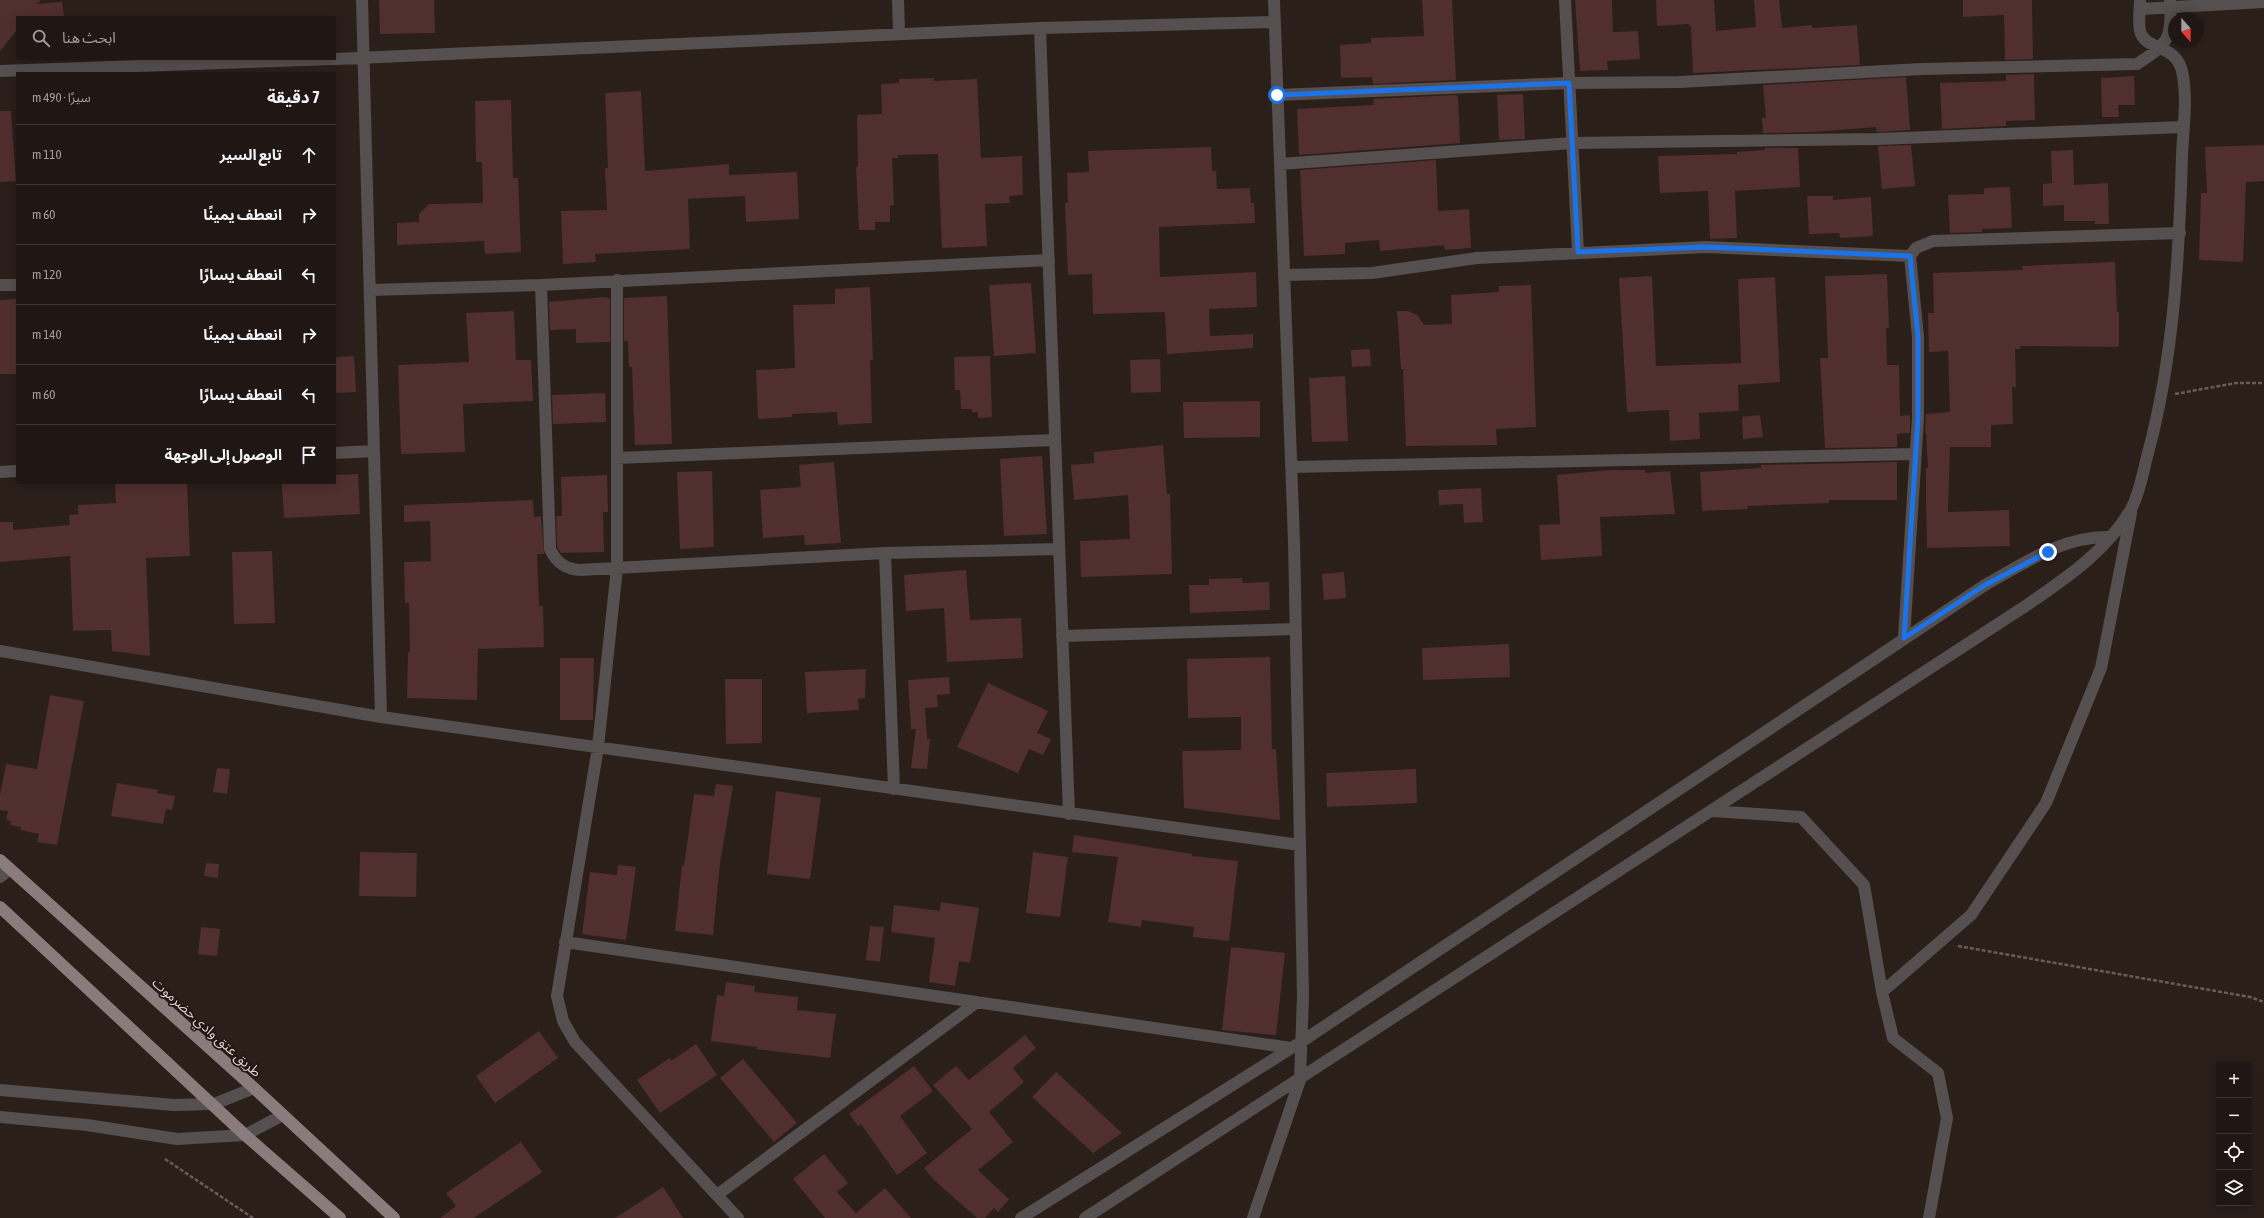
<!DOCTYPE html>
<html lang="ar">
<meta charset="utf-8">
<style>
:root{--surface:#201714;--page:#28201d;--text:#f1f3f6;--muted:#a29fa0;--line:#3d3634}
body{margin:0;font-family:"Asap Condensed","Noto Sans Arabic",sans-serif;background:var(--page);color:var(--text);direction:rtl}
.controls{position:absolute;right:12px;bottom:12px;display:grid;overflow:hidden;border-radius:0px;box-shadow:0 2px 10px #0003}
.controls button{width:36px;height:36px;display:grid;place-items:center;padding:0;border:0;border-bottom:1px solid var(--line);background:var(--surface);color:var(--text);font:20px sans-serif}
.compass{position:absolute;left:2168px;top:12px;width:36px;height:36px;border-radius:50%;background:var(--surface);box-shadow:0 2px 10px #0003;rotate:159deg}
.stop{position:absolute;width:12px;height:12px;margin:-9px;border:3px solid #1a73e8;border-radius:50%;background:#fff}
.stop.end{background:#1a73e8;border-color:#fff;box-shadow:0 1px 4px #0008}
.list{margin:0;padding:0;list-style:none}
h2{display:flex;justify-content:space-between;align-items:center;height:52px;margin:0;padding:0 16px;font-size:17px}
h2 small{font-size:13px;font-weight:400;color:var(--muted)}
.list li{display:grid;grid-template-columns:26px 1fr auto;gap:12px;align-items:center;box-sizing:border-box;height:60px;padding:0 16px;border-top:1px solid var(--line)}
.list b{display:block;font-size:15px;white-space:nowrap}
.list em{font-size:13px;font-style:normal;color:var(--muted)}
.icon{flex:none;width:22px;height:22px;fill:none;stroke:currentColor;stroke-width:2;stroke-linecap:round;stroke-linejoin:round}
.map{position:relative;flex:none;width:2264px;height:1218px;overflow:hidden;direction:ltr}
.search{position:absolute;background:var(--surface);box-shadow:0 2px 10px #0003;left:16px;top:16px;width:320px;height:44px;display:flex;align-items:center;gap:10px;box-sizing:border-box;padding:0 14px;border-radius:0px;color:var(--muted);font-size:15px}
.panel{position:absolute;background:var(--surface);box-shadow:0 2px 10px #0003;left:16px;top:72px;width:320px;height:412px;border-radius:0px;direction:rtl}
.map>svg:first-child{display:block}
.building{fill:#502f2e}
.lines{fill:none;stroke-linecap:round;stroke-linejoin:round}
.path{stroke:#675c58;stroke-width:2.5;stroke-dasharray:4 2;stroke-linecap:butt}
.minor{stroke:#564f50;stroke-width:12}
.major{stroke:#8a7b7d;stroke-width:12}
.route{stroke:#1a73e8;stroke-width:5}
.labels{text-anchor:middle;stroke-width:3.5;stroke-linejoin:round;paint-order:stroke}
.street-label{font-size:14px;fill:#d9d1cd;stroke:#221611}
</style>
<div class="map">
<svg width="2264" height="1218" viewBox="0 0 2264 1218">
<rect width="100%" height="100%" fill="#2b1f1a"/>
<!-- building -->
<path class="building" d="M0 0H41L37 4 62 2 64 17H17V30L0 51Z
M379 0H434L435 33 380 34Z
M1422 0H1452L1456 80 1373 84 1372 77 1341 78 1340 45 1371 43V38L1424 36Z
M1575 0H1612L1613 32 1638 31 1640 59 1607 61 1608 70 1580 71Z
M1656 0H1714L1716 31 1756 27 1754 0H1779L1782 28 1812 25V28L1857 25 1860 65 1693 73 1691 26 1688 24 1657 26Z
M1963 0H2032L2033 59 2005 60 2004 15 1963 17Z
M2034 74 2035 120 2006 121V126L1942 129 1940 83 2006 81V75Z
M2134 76 2135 105H2118L2119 117H2102L2101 78Z
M1906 77 1910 130 1877 132 1876 127 1814 132 1763 133 1762 118H1766L1763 85Z
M934 78V81L977 79 981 158 1022 156 1023 195 1009 196 1010 203 985 204 987 246 942 248 938 154 898 155V158H892L894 205 890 206V222H875V230H859L856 167H858L857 115 882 114 881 84 899 83V79Z
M641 91 645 171 729 164V175L797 172 799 219 746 222 745 196 688 199 690 249 595 254 596 262 563 264 561 211 607 210 605 168H608L605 93Z
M1523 94 1525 139 1499 140 1497 95Z
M1456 95 1458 97 1460 143 1299 155 1297 109 1374 105 1373 99Z
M511 100 513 178H518L521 252 485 254 484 241 397 245V223L419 222V214L429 204 483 203 482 162H476L475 101Z
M0 111H11L16 181 0 182Z
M1911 145 1915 186 1882 189 1878 146Z
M2264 145V181L2246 182 2243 262 2199 260 2201 193H2207L2205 147Z
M1211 147 1212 171H1216L1217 189 1250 188 1251 203H1254L1255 223 1159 227 1160 277 1256 272 1257 307 1209 309 1210 336 1253 334V348L1167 354 1165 312 1093 314 1092 274 1068 275 1065 203H1068L1067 173 1089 172 1088 151Z
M1765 148H1798L1800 187 1735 191 1737 238 1710 239 1708 191 1660 193 1658 156 1737 154V152L1765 150Z
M2073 150 2074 185 2108 183 2109 224H2095V221H2064V205L2043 206V184L2052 183 2051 151Z
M1436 160 1438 211 1469 209 1471 248 1445 250 1444 245 1380 251 1379 240 1345 243V254L1304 256 1300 170Z
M2010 187 2012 228 1982 229V232L1950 233 1948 195 1984 194V188Z
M1807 196H1833V200L1871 197 1873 236 1840 238 1839 233 1809 234Z
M2115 262 2117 312H2119V347L2020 346V349H2015L2016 387H2012L2013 424 1991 425V447H1950L1948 512 2009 510 2010 546 1927 548 1926 503V468H1928L1926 433H1925L1926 414 1950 412 1948 351 1929 352 1928 313H1934L1933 273 2023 270 2022 266Z
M1887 274 1889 328H1886L1887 365H1899L1900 416 1910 415V433L1897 434V447L1825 448 1820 358H1828L1825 276Z
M1652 276 1656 366 1741 363 1738 279 1775 277 1780 382 1738 385 1739 411 1699 413 1700 439 1670 441 1669 410 1627 412 1619 278Z
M1031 283 1036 353 994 356 989 285Z
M1531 285 1536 427 1496 429 1497 445 1406 446 1403 369H1401L1397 311H1408L1417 315 1424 325 1452 324 1451 295 1499 292V286Z
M870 287 873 360H870L872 423 838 425 837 412 792 414V417L758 419 756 370 795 368 793 305 835 304V289Z
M667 296 672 444 635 445 632 367H629L628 341H624V298Z
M605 297 610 299V342L576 343V329L550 330 549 302Z
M17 299V374H0V300Z
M514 311 516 360H531L533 401 463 404 465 452 401 454 398 365 469 362 466 313Z
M1370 349 1371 366 1352 367 1351 350Z
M354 356 356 392 335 393V357Z
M990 356 992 417 978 418V412H972V409H961L960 390H955L954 357Z
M1160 359 1161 392 1131 393 1130 360Z
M1345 376 1348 441 1312 442 1309 378Z
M605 393 606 422 553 424 552 395Z
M1260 401V437L1184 438 1183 402Z
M1760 415 1763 437 1743 439 1742 417Z
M1163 445 1167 494H1170L1172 574 1081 577 1080 541 1130 539 1128 495 1074 500 1071 465 1094 463V452Z
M1042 456 1047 534 1004 536 1000 459Z
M834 462 841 543 805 545 804 535 763 538 760 490 801 487 799 465Z
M1897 462V500H1829V503L1747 506 1748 509 1702 511 1700 472 1761 468V465Z
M1611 470H1645V473L1670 471 1675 514 1600 517 1602 556 1541 560 1539 525 1560 524 1557 475Z
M712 471 714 547 680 549 677 472Z
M358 474 360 514 284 518 282 483H335V475Z
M607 475 608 512H603L604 552 561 553 557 547 556 516H562L561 477Z
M115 483H187L190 556 146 558 150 656 112 651 111 630 73 631 70 556 0 562V522H13V530L70 525 69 515 78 514V505L116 503Z
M1481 488 1483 522 1464 523 1463 504 1439 505 1438 490Z
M533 500 534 517 541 516 544 554H537L539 606H543L544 647 478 649 477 700 407 698 408 652H410L409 603H405L404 562 431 561 430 521 404 522V505Z
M272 551 275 623 234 624 232 552Z
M966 570 970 620 1021 618 1023 658 947 662 944 608 906 611 904 575Z
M1344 572 1346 598 1324 600 1322 574Z
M1242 578 1243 583 1269 582 1270 610 1190 613 1189 585H1209V579Z
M1509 644 1510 677 1423 680 1422 648Z
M1270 657 1272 749H1276L1280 820 1184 808 1182 751 1241 750V717L1188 718 1187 659Z
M560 658H594L593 720H560Z
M866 669 865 698 858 699 859 710 807 713 805 672Z
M949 677 950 694 937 695 938 707 925 708 927 739H930L927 769 911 768 916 729H911L908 680Z
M725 679H762V743L726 744Z
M988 683 1048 711 1037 733 1051 739 1043 755 1029 749 1018 773 957 747Z
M50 695 84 701 57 845 37 842 39 834 20 830 21 827 10 825 11 821 6 820 8 811 0 810V795L6 764 37 769Z
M217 768 230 769 227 794 213 792Z
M1416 769 1417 803 1327 807 1326 773Z
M117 783 158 790 157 793 175 796 172 810 166 809 163 824 111 816Z
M716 784 733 786 720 863 713 935 675 931 682 865 684 866 694 794 714 796Z
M776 791 821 798 810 879 767 874Z
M1074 835 1192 854V856L1238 861 1229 941 1193 937 1194 927 1142 920 1141 927 1108 922 1118 857 1072 852Z
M360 852 417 853 416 897 359 896Z
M1033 852 1068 857 1060 917 1026 913Z
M206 863 219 864 218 878 204 876Z
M618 865 636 867 626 940 582 934 590 872 617 875Z
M941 902 979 908 970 963 959 961 955 986 929 982 935 938 891 932 894 905 940 911Z
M870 926 884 927 880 962 866 960Z
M201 927 220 929 217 956 198 954Z
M1231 947 1285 953 1276 1035 1222 1030Z
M726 982 755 986 754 992 798 997 797 1010 836 1014 830 1058 756 1049 757 1047 711 1041 717 995 724 996Z
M539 1031 558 1058 495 1103 476 1076Z
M1025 1035 1036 1048 1013 1068 1024 1082 989 1112 1013 1142 978 1170 1009 1199 998 1212 994 1208 985 1218H977L935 1181 924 1168 972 1129 933 1085 956 1066 969 1080Z
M696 1044 717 1075 660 1113 637 1080 670 1058 671 1061Z
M743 1059 797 1123 774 1142 720 1078Z
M914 1066 933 1091 900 1116 927 1153 897 1175 861 1124 858 1126 849 1114Z
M1056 1072 1122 1133 1093 1153 1032 1097Z
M521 1142 542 1172 474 1218H440L456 1206 446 1193Z
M824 1154 848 1183 837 1192 856 1213 885 1188 911 1218H825L793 1179Z
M663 1187 683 1218H615Z"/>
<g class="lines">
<!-- path -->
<path class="path" d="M2175 394 2236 383H2264
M1958 946 2250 997 2264 1002
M165 1159 253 1218"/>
<!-- minor -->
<path class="minor" d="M362 0 381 717
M898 0 899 34
M1565 0 1578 252
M2140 9 2264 2
M1040 28 1069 814
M335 59 1040 28 1275 22
M0 71 333 59
M1277 95 1569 83 1679 82 1922 69 2137 64C2168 44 2173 38 2170 0
M1280 164 1572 143 1878 139 2183 127
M1284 275 1372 273 1477 258 1706 247 1910 256
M617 280V568L598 747 557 996 563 1021 575 1042 738 1218
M0 285H17
M541 285 550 549C556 562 565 569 580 570L885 553 1059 549
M370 290 541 285 1049 260
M335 453 374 451
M617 458 1055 440
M1291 467 1916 454
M0 472 17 471
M885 553 894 789
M1062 636 1296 629
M1904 638 1918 418V337L1910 256 1916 248 1933 241 2180 233
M0 651 381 717 1300 845
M1712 811 1801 817 1864 885 1882 992 1893 1038 1938 1073 1947 1118 1929 1218
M0 877 10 869
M565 942 1291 1048
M1882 992 1971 915 2046 803 2101 668 2131 513
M0 1090 174 1105 214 1104 254 1088
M0 1117 87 1125 177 1139 245 1135 281 1116
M717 1195 977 1002
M1021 1218 1301 1042 1985 585C2024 563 2065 535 2111 537
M1085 1218 2027 605C2066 578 2107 551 2131 509 2140 493 2143 471 2148 453 2174 357 2179 255 2182 156 2183 128 2188 99 2182 71 2175 43 2145 51 2140 31 2138 21 2140 10 2140 0
M1253 1218 1300 1080 1303 996 1294 541 1274 0"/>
<!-- major -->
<path class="major" d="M0 860 254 1088 394 1218
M0 907 245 1135 340 1218"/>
</g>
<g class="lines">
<!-- route -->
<path class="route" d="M1277 95 1569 83 1578 252 1706 247 1910 256 1918 337V418L1904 638 1985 585 2048 552"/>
</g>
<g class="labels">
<!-- street labels -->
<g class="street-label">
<text transform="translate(207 1027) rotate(42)" y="5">طريق عتق وادي حضرموت</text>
</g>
</g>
</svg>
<div class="controls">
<button>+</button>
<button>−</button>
<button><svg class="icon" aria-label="locate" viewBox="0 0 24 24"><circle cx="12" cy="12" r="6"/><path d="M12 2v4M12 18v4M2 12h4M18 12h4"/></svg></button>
<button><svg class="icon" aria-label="layers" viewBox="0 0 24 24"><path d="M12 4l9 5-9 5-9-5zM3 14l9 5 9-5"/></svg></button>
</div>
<svg class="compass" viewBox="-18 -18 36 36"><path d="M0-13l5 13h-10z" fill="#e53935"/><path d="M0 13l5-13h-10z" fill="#a29fa0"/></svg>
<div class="stop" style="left:1277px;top:95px"></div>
<div class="stop end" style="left:2048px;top:552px"></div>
<div class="search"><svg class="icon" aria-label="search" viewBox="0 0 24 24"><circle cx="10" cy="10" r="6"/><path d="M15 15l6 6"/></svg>ابحث هنا</div>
<section class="panel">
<h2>7 دقيقة<small>سيرًا · 490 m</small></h2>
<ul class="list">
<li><svg class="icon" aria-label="ahead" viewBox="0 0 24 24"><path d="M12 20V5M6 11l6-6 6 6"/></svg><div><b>تابع السير</b></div><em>110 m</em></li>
<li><svg class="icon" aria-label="right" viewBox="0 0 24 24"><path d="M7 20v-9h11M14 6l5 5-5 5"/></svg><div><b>انعطف يمينًا</b></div><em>60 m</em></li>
<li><svg class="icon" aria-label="left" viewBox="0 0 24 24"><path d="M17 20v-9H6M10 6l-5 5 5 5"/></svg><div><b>انعطف يسارًا</b></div><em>120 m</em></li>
<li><svg class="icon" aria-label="right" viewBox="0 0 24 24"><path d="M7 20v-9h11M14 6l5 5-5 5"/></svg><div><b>انعطف يمينًا</b></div><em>140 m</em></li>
<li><svg class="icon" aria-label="left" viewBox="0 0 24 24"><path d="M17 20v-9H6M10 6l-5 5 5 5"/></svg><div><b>انعطف يسارًا</b></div><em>60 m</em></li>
<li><svg class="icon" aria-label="arrive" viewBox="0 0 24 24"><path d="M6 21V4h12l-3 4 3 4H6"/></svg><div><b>الوصول إلى الوجهة</b></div></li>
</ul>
</section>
</div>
